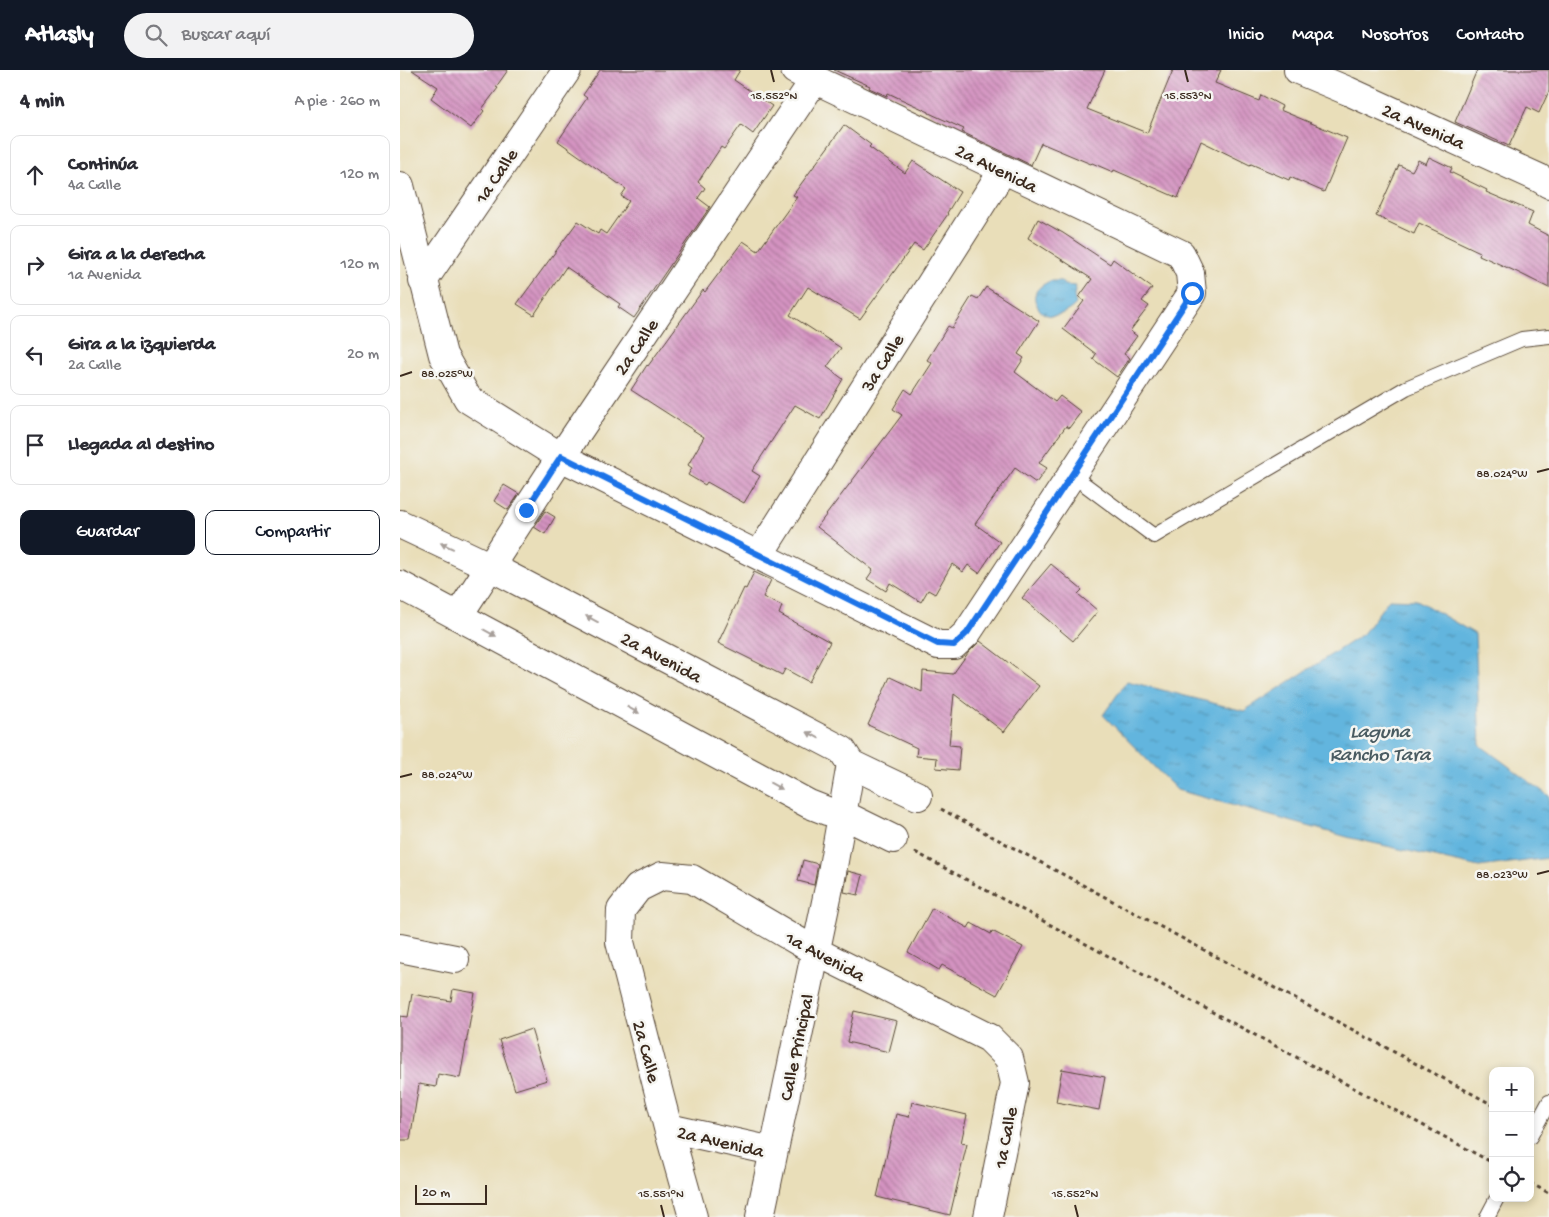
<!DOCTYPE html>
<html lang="es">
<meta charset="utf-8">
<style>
:root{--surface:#fff;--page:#f2f2f3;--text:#2b2b33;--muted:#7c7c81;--line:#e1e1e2;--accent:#111827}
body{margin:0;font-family:"Gochi Hand",sans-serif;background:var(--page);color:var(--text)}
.controls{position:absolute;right:15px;bottom:15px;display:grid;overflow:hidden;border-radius:10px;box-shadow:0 2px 8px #0003}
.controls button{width:45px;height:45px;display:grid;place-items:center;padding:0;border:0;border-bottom:1px solid var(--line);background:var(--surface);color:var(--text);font:25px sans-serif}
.scale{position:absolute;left:15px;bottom:12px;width:72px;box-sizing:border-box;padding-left:5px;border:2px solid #3b2a1e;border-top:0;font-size:14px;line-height:18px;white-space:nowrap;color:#3b2a1e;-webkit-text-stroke:4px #f6f6f2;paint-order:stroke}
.stop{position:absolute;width:15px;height:15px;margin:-11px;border:4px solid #1a73e8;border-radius:50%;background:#fff}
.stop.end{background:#1a73e8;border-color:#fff;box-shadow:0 1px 5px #0008}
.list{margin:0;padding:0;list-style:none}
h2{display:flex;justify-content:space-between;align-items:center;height:65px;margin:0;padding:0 20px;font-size:21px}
h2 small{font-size:16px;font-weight:400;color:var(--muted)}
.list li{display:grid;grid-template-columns:32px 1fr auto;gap:15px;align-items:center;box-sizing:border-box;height:80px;margin:0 10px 10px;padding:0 10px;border:1px solid var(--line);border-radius:10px}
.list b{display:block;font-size:19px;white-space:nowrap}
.list p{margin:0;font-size:16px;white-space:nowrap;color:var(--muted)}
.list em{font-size:16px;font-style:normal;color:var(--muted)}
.actions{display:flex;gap:10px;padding:15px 20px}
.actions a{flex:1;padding:11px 0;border:1px solid var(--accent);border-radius:10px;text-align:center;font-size:18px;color:var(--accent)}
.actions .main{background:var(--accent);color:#fff}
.icon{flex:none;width:28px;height:28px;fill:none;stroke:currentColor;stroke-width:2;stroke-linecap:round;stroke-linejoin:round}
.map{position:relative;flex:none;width:1149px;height:1147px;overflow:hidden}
header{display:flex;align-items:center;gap:30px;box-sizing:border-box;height:70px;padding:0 25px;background:var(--accent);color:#fff}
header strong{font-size:24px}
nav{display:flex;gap:28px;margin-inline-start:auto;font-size:18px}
.search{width:350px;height:45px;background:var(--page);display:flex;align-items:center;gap:12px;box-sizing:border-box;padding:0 18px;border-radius:28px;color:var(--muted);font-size:19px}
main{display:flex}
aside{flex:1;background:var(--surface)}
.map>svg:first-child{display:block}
.water{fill:url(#water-ripples);stroke:#4e707e}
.building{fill:url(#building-back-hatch)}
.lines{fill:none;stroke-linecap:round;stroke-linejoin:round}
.lane-casing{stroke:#554535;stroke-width:16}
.street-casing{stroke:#554535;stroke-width:30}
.path{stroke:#554535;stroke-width:3;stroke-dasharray:4 4;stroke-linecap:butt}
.lane{stroke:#fff;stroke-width:14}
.street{stroke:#fff;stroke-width:28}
.oneway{fill:#a79f9a}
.route{stroke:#1a73e8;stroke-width:6}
.ticks{fill:none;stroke:#3b2a1e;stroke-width:2}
.labels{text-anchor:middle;stroke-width:5;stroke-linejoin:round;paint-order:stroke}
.street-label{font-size:19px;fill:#3b2a1e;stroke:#f6f6f2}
.water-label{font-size:20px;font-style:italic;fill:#495b61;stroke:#f6f6f2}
.ticks-label{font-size:12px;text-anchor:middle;fill:#3b2a1e;stroke:#f6f6f2;stroke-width:5;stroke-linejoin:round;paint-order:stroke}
</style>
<header>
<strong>Atlasly</strong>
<div class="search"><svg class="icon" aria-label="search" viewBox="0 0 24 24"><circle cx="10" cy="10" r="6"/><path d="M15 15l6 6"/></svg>Buscar aquí</div>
<nav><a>Inicio</a><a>Mapa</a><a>Nosotros</a><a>Contacto</a></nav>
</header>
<main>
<aside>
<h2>4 min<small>A pie · 260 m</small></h2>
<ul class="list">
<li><svg class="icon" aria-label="ahead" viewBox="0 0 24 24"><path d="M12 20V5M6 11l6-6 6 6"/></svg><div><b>Continúa</b><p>4a Calle</p></div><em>120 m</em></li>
<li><svg class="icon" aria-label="right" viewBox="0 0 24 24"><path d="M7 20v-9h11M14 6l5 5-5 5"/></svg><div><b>Gira a la derecha</b><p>1a Avenida</p></div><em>120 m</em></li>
<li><svg class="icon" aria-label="left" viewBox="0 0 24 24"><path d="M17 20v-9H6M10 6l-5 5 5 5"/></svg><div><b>Gira a la izquierda</b><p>2a Calle</p></div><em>20 m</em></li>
<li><svg class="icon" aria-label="arrive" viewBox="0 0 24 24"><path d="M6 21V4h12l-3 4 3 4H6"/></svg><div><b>Llegada al destino</b></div></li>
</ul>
<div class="actions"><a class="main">Guardar</a><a>Compartir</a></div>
</aside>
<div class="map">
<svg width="1149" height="1147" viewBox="0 0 1149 1147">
<defs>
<pattern id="water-ripples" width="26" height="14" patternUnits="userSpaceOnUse" patternTransform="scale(1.25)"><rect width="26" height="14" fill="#62b5de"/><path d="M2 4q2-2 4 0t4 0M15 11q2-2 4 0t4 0" fill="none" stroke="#5293b3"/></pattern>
<pattern id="building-back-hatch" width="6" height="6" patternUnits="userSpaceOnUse" patternTransform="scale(1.25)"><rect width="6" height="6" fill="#d493c1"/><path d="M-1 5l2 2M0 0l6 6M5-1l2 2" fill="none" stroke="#ad789c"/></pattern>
</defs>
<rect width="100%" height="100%" fill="#f6f6f2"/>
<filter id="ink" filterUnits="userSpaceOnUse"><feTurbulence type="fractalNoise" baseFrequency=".02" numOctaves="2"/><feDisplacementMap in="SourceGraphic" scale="10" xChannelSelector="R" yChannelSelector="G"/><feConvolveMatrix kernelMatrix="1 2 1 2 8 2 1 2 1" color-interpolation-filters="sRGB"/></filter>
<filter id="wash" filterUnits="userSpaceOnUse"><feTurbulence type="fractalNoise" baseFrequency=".0096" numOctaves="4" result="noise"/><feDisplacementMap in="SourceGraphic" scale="20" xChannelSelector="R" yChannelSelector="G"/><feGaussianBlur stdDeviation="1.12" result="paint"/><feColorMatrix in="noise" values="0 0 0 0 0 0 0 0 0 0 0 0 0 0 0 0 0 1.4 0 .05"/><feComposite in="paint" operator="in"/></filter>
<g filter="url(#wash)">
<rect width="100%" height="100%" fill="#e9deb9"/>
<!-- water -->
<path class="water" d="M650 211H661L664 215 676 216 674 226 676 234C666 245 644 253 637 235 634 230 634 225 637 220 640 216 646 213 650 211Z
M989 529 1017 530 1075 564 1080 675 1149 726V788L1079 797 951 768 777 720 703 645 727 611 844 641 963 564Z"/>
<g id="blocks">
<!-- building -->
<path class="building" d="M12 0H108L96 17 98 18 82 39 84 41 71 58 31 28 38 17Z
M200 0H340L334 10 372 36 353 64 341 55 324 79 321 77 298 112 305 118 298 128 310 137 234 248 218 237 220 234 166 197 134 245 117 234 178 151 198 164 200 160 206 164 229 131 221 126 226 119 158 71 187 28 183 25Z
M434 0H705L687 39 747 63 773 0H821L815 13 859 31 861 25 882 36 880 40 947 68 924 122 890 107 889 110 851 94 850 95 801 71 778 128 714 100 713 102 692 93 691 94 641 73 631 95 562 62 564 59 529 43V42L488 23 487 26 469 18 470 16Z
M1077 0H1149V21L1139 43 1127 37 1109 76 1055 52Z
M444 55 471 75 469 77 505 103 513 91 560 122 547 143 548 144 523 180 514 174 460 249 408 217 390 245 441 278 427 297 443 309 420 349 395 335 352 401 360 406 344 433 307 412 305 415 288 405 292 398 288 395 304 367 231 320 247 295 248 296 303 220 305 222 343 171 358 181 397 127 393 125Z
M1029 87 1052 98 1050 102 1087 120 1086 122 1133 142 1128 155 1149 166V218L1117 202 1079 185 1080 182 1019 153 1014 164 976 146 999 95 1012 101 1018 90 1026 94Z
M638 149 663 163 710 194 713 189 752 218 742 231 749 236 730 261 737 266 724 284 730 288 717 307 693 289 696 284 663 259 684 231 679 227 692 209 628 168Z
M586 217 639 251 618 284 624 288 615 302 655 332 660 326 681 342 669 358 666 356 639 393 647 398 636 413 615 398 575 454 600 472 579 503 568 495 563 502 552 494 535 524 528 520 521 532 490 513 486 521 467 509 473 500 417 457 502 345 493 339 505 319 512 324 532 293 527 290 548 256 552 258 572 226 578 229Z
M104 415 119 424 108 440 94 431Z
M145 441 155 447 145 464 134 457Z
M651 494 682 520 678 524 698 541 673 571 622 528Z
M354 502 371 510 363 527 382 536 379 544 430 572 409 612 385 599 382 605 318 573 344 518 346 519Z
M580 571 639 616 604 662 554 624 549 675 560 676 558 700 536 698 537 688 516 686 517 678 468 655 490 607 522 622 523 601 553 604 568 583Z
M403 790 418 794 414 815 398 811Z
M448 801 463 805 458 825 444 822Z
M532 838 568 858 571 853 591 864 592 861 623 877 597 925 542 895 539 900 508 882Z
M53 919 75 923 60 1008 38 1004 36 1017 19 1014 10 1070H0V946L8 947 12 924 51 931Z
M454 941 497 951 489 982 447 972Z
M131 959 147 1010 115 1020 99 970Z
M662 999 705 1007 699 1040 656 1032Z
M512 1032 567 1045 561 1073 567 1074 550 1145 477 1127 496 1044 509 1047Z"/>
</g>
</g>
<g filter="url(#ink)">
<use href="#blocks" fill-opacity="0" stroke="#554535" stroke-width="1"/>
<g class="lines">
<!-- lane casing -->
<g class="lane-casing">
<path id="lane" d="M672 405 754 466 1006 318 1122 269 1149 266
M1130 1067 1149 1032
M1087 1147 1097 1128"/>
</g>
<!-- street casing -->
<g class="street-casing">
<path id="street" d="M898 0 948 21 1139 108 1149 114
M0 116 43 285 68 329 161 387 538 575H554L567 563 792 223 790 203 781 184 395 0
M23 211 167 0
M0 454 89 496 442 680 451 694 518 726
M359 485 603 100
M0 515 409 734 427 741 442 744 493 769
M58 546 161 387 415 9
M0 878 55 889
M268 1058 373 1081
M293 1147 268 1058 220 872 221 840 238 818 262 806 292 809 415 881 589 968 609 988 615 1013 588 1147
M360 1147 431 808 451 694"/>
</g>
<!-- path -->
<path class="path" d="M541 739 1093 1035
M515 782 1093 1093
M1130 1113 1149 1123"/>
<!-- lane -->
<use href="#lane" class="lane"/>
<!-- street -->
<use href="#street" class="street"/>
</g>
<!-- one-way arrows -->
<defs><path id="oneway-solid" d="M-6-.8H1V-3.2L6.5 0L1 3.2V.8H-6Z" transform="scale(1.25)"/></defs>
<g class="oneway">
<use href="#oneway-solid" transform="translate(47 476) rotate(-155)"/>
<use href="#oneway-solid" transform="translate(192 549) rotate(-152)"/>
<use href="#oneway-solid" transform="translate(90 563) rotate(28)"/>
<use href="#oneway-solid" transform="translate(233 640) rotate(28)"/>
<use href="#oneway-solid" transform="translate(413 665) rotate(-152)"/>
<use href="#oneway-solid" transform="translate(376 716) rotate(28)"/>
</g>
</g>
<g class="lines" filter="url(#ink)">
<!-- route -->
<path class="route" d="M126 440 161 386 538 574 554 575 567 563 792 223"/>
</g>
<!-- ticks -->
<path class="ticks" d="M371 0 374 12M785 0 788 12M0 306 12 302M1137 402 1149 399M0 707 12 704M1137 804 1149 801M261 1135 264 1147M675 1135 678 1147"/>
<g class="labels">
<!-- street labels -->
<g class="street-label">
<text transform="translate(1024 55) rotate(24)" y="7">2a Avenida</text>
<text transform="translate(597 97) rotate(26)" y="7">2a Avenida</text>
<text transform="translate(95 105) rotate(-56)" y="7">1a Calle</text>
<text transform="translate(235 276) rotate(-56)" y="7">2a Calle</text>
<text transform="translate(481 292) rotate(-58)" y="7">3a Calle</text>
<text transform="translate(262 586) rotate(28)" y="7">2a Avenida</text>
<text transform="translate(426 885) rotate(28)" y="7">1a Avenida</text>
<text transform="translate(395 977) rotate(-78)" y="7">Calle Principal</text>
<text transform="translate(248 981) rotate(75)" y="7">2a Calle</text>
<text transform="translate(604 1067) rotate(-79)" y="7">1a Calle</text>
<text transform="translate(321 1070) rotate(13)" y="7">2a Avenida</text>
</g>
<!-- water labels -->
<g class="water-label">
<text x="980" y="667">Laguna<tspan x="980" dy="23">Rancho Tara</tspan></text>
</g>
</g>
<g class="ticks-label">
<text x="374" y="29">15.552°N</text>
<text x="788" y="29">15.553°N</text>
<text x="47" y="307">88.025°W</text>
<text x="1102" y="407">88.024°W</text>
<text x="47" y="708">88.024°W</text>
<text x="1102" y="808">88.023°W</text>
<text x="261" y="1127">15.551°N</text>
<text x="675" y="1127">15.552°N</text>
</g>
</svg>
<div class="controls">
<button>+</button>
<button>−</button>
<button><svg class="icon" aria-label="locate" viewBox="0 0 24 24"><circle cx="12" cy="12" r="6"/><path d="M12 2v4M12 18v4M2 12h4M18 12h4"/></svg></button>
</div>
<div class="scale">20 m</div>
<div class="stop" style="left:792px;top:223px"></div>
<div class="stop end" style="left:126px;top:440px"></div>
</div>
</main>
